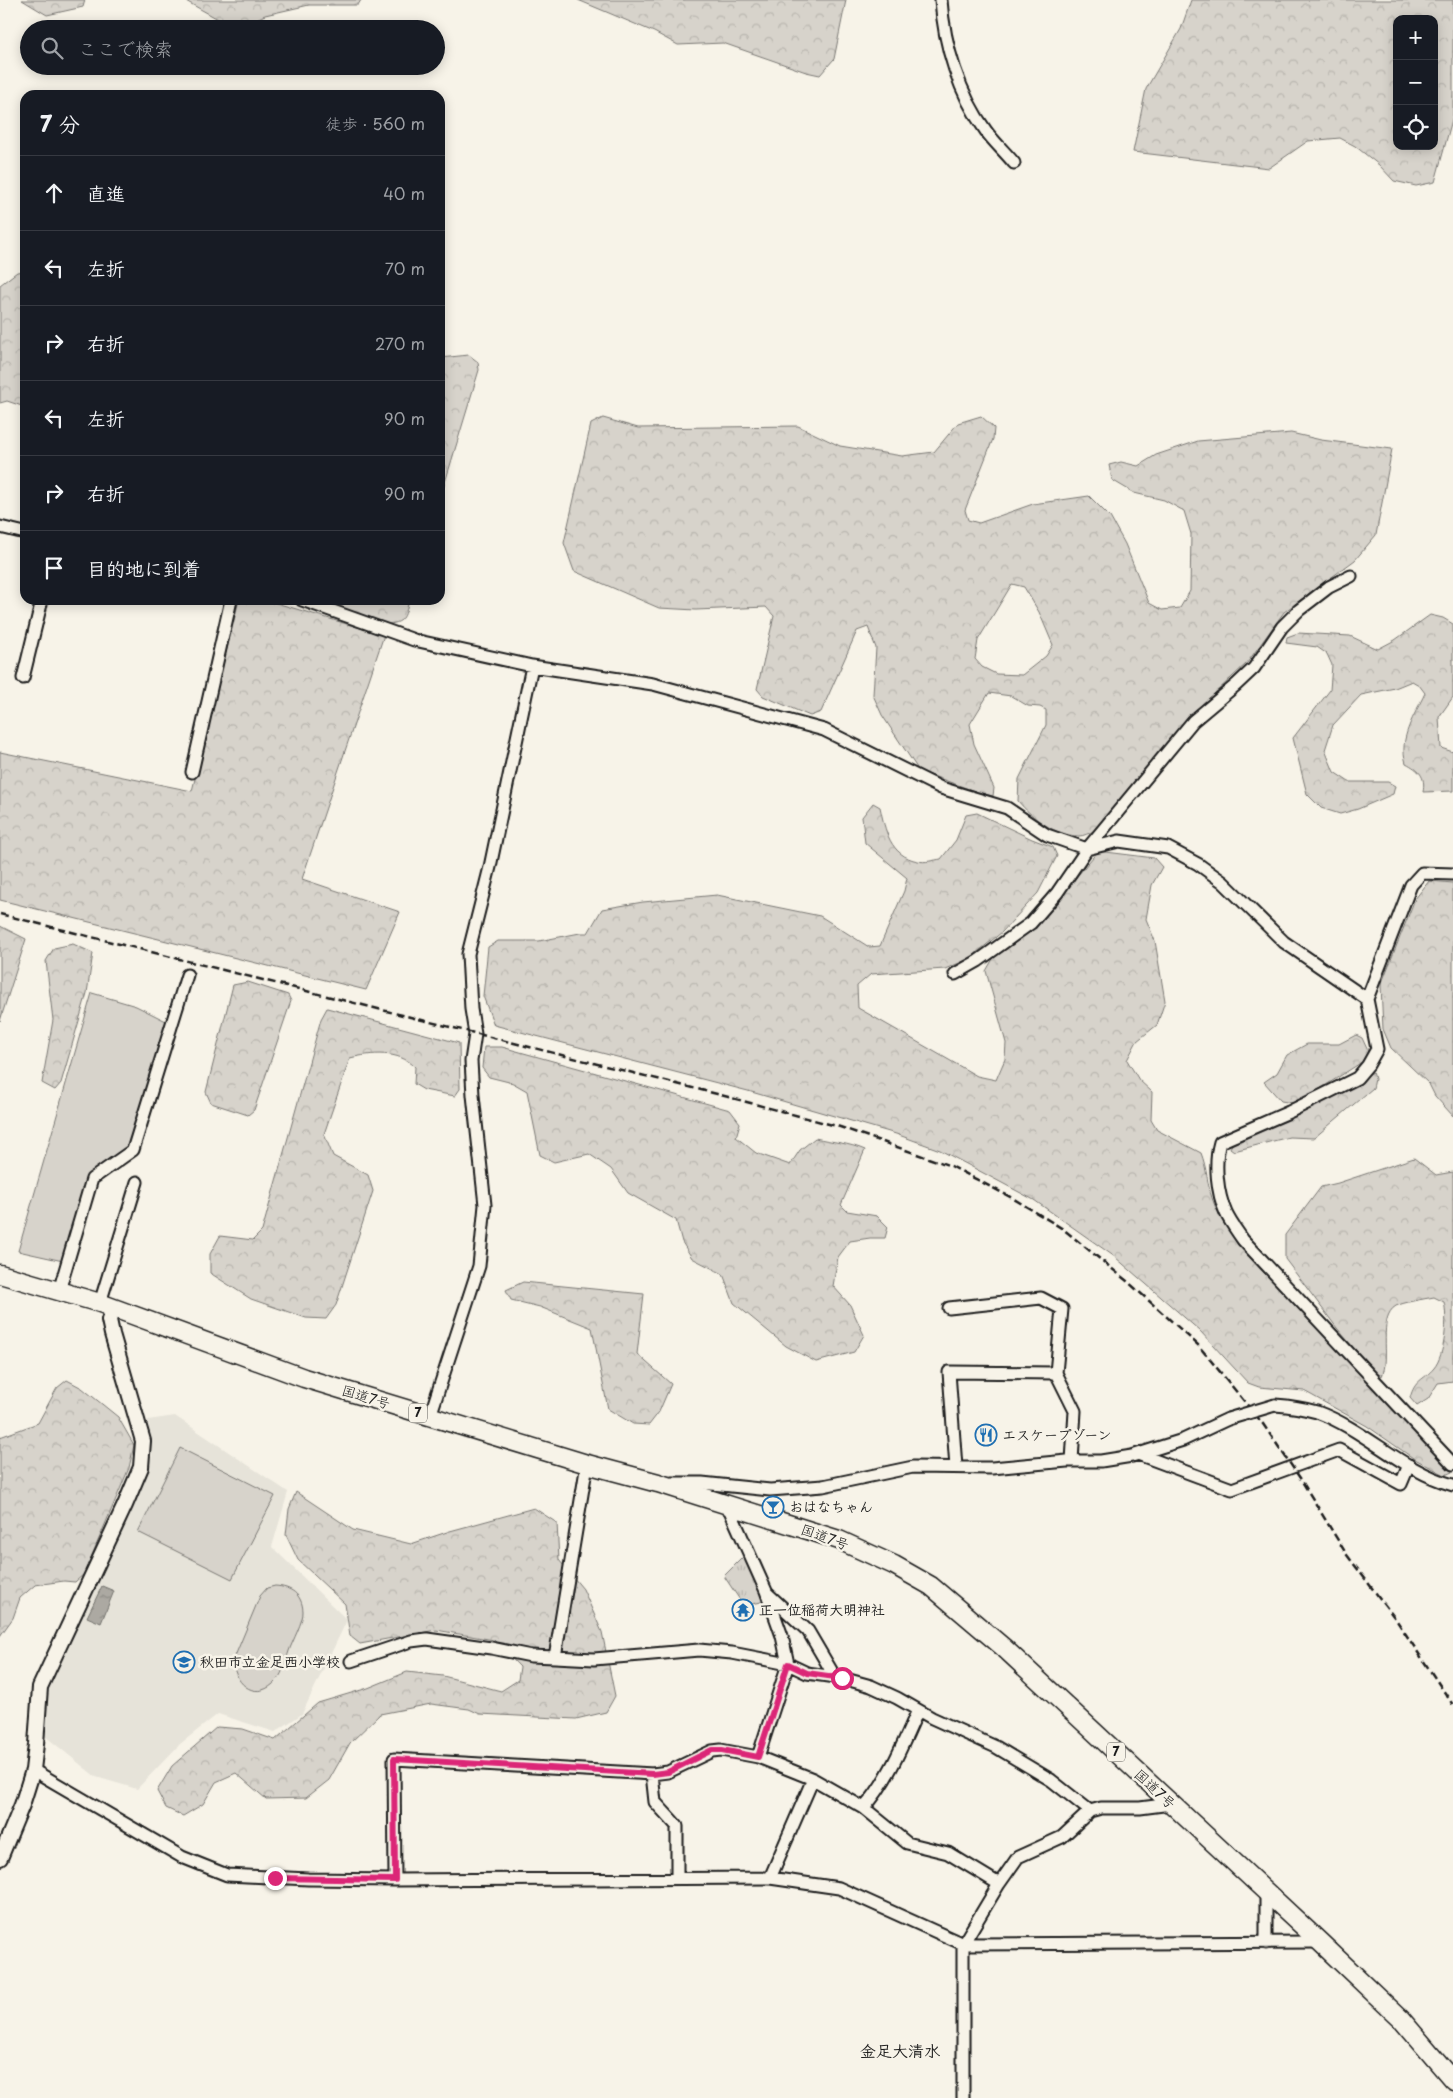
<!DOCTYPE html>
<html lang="ja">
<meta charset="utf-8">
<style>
:root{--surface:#171b24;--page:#20242c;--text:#f1f3f6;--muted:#9ea1a6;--line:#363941}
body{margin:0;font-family:"Playpen Sans","Klee One",sans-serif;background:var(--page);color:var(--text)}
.controls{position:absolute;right:15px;top:15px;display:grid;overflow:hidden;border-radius:10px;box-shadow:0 2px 12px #0003}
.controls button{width:45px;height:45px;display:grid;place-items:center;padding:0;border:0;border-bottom:1px solid var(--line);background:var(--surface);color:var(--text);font:25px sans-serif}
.stop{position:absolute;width:15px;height:15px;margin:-11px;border:4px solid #db2777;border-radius:50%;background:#fff}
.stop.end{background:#db2777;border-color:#fff;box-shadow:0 1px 5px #0008}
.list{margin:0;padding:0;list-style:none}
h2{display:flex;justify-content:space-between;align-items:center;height:65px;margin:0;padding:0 20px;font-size:21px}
h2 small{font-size:16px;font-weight:400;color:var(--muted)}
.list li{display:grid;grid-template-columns:32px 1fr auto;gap:15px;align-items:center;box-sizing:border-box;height:75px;padding:0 20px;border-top:1px solid var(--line)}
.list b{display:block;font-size:19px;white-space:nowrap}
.list em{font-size:16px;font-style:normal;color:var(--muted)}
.icon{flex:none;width:28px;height:28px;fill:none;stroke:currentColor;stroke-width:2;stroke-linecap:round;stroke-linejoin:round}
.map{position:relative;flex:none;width:1453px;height:2098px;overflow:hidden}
.search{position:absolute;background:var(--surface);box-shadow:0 2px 12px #0003;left:20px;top:20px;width:425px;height:55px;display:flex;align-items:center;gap:12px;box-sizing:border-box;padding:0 18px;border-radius:28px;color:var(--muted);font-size:19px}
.panel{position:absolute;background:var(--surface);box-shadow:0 2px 12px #0003;left:20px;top:90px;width:425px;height:515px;border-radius:15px}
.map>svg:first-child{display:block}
.built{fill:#e6e3d9}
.grass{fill:#d7d3cb;stroke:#7a7874}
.forest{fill:url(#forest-crowns);stroke:#7a7874;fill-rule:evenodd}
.park{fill:url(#park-tufts);stroke:#7a7874}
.water{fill:url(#water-ripples);stroke:#72716c}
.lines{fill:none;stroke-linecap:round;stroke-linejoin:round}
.minor-casing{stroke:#1c1c1c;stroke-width:15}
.tertiary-casing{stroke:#1c1c1c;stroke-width:18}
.trunk-casing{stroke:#1c1c1c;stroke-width:21}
.minor{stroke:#f7f3e8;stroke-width:11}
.tertiary{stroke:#f7f3e8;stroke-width:14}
.trunk{stroke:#f7f3e8;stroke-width:18}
.rail{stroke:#1c1c1c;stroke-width:2.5;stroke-dasharray:8 4;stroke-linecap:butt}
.minor-bridge-casing{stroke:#1c1c1c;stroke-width:15;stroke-linecap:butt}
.minor-bridge{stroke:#f7f3e8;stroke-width:11}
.route{stroke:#db2777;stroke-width:6}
.labels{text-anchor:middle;stroke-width:5;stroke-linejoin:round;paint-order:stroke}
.shield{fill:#f7f3e8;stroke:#5e5c59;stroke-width:1}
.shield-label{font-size:12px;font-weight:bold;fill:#1c1c1c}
.street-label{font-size:14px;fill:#1c1c1c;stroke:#f7f3e8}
.poi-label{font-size:14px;font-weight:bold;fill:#1c1c1c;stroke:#f7f3e8;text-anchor:start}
.quarter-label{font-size:16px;font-weight:bold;fill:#1c1c1c;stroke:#f7f3e8}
</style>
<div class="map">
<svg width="1453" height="2098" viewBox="0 0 1453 2098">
<defs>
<pattern id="forest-crowns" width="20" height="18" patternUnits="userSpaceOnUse" patternTransform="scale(1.25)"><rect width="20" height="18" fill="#d7d3cb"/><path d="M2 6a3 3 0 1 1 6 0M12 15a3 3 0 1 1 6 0" fill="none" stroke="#b8b5ae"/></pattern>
<pattern id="park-tufts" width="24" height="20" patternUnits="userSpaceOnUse" patternTransform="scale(1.25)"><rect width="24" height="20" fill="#d7d3cb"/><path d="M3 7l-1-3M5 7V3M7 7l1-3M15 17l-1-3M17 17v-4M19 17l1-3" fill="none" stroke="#b8b5ae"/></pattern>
<pattern id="water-ripples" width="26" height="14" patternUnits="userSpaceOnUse" patternTransform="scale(1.25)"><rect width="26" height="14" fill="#aca9a2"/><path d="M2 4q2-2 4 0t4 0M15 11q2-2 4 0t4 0" fill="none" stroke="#8b8983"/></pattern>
</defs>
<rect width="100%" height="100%" fill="#f7f3e8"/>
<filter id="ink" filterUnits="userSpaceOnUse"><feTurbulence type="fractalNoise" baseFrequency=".02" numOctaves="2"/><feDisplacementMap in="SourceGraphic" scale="10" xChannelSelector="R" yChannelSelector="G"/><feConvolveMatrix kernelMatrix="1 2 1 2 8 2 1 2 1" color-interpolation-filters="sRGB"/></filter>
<g filter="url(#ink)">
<!-- built -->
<path class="built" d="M175 1416 288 1492 272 1547 347 1620 302 1714 275 1732 218 1714 180 1744 137 1789 96 1777 45 1736 47 1686 152 1456 148 1420Z"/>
<!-- grass -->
<path class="grass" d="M92 993 136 1006 168 1022 130 1147 90 1174 63 1261 18 1251Z
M180 1448 275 1496 232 1579 138 1532Z
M275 1586C291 1587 302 1594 303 1611 304 1620 292 1642 289 1651 286 1660 283 1673 277 1680 258 1702 235 1687 233 1661L260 1596 267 1588Z"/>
<!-- forest -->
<path class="forest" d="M22 0H85L83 7 47 15Z
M184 0H361L358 5H309L265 15 244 25 227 24Z
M578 0H846L834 59 820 75 806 72 723 43 678 45 654 32Z
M1191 0H1453V116L1435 182 1416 186 1394 181 1379 165 1355 146 1340 138 1308 141 1269 168 1133 152 1146 89 1181 29ZM1397 19H1434V146H1397Z
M25 271V407L7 401 0 403V285L17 272Z
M469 355 478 362 479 370 440 499V358Z
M981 416 994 428 993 439 965 510 968 520 979 523 1033 504 1089 496 1110 517 1125 544 1149 603 1162 610 1180 608 1190 591 1191 534 1184 511 1164 500 1134 493 1112 480 1109 465 1121 462 1138 466 1156 455 1198 441 1291 433 1321 440 1392 449 1376 535 1355 560 1284 612 1247 663 1197 710 1094 831C1089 833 1084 836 1079 836 1056 836 1032 818 1018 801L1019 779 1046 725V710L1040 707 1028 706 1011 696 989 693 970 724 974 744 994 788 993 796 980 793 919 771 882 715 873 695 876 648 868 627 857 631 821 712 810 716 763 696 757 689 774 616 766 607 696 610 659 608 574 571 564 543 591 424 603 418 638 428 798 426 840 446 902 456 934 452 958 423ZM1012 584 1024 587 1039 612 1053 645 1046 656 1022 675 996 674 982 667 975 659 978 640Z
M239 600H266L384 635 302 879 400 912 366 990 0 900V752L192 791Z
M317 600H409C405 614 406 623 388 624Z
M1430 615 1443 618 1453 624V697L1439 717 1441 748 1453 752V791L1423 792C1426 776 1419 770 1406 763 1398 738 1415 715 1425 693L1419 685 1412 681 1395 688 1361 695 1333 725 1325 750 1334 772 1349 782H1388L1395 786 1393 794 1358 809 1340 814 1321 808 1307 794 1293 738 1330 690 1332 665 1327 654 1317 647 1286 643 1287 637 1298 633 1350 636 1378 649 1395 640Z
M873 803 880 807C885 830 890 856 918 861 925 863 934 860 941 859L956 840 966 815 977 813 1032 839 1053 847 1057 856 1038 893 1002 932 969 959 945 969 871 974 857 986 858 1008 977 1076 996 1080 1005 1059 1006 1043 986 971 994 957 1035 927 1098 851 1154 858 1162 867 1152 885 1146 919 1155 941 1165 1001 1157 1025 1137 1041 1127 1060 1139 1080 1152 1092 1151 1120 1157 1130 1201 1153C1207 1168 1207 1184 1212 1198 1220 1222 1237 1241 1252 1260L1452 1472 1445 1475 1413 1458 1367 1426 1304 1391 1259 1387 1248 1383 1200 1331 1115 1257 1034 1200 940 1150 896 1134 748 1091 494 1025 483 996 488 947 498 941H539L580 933H588L602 909 643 902 717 895 820 916 869 947 880 946 904 891 907 878 865 843 862 817Z
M1429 881 1453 883V1116L1435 1096 1429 1084 1391 1048 1383 1029 1381 985 1415 899Z
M0 926 26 939 0 1021Z
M73 944 93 953 87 993 61 1083 55 1090 42 1083 53 1020 46 961 54 948Z
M248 982 288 995 291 1001 254 1110 248 1115 211 1103 206 1092 233 985Z
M327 1008 459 1043 460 1089 455 1096 424 1090 414 1084 415 1067C399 1050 371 1053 350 1058L324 1134 333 1156 368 1175 373 1191 336 1305 326 1319 306 1318 251 1299 210 1273V1254L220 1236 253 1240 262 1231 321 1019Z
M1356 1035 1362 1038 1368 1051 1362 1062 1315 1092 1293 1103 1281 1101 1264 1082 1277 1073 1287 1055 1307 1044H1339Z
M484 1047H502L730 1110 740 1123 736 1137 756 1153 790 1165 800 1150 815 1138C832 1142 849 1143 865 1150L841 1205 847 1211 877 1216 888 1227 885 1238H870L850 1241 838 1257 833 1286 850 1305 864 1335 854 1352 816 1362 786 1346 734 1303 723 1274 692 1258 682 1242 676 1220 628 1193 611 1169 589 1154 554 1162 540 1155 527 1091 513 1083 489 1077 482 1068Z
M1373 1072 1375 1079 1373 1088 1314 1138 1289 1137 1234 1151 1230 1148 1235 1139Z
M1414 1158 1436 1175 1453 1172V1381L1438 1383 1428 1399 1417 1406 1410 1398C1415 1379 1423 1381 1434 1368 1445 1355 1448 1318 1444 1302L1434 1297C1424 1299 1404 1302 1396 1306 1377 1317 1391 1358 1382 1376L1374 1372 1337 1328 1285 1259V1235L1321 1187 1338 1183Z
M523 1282 644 1294 637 1354 671 1384 659 1412 649 1425 633 1424 608 1409 592 1328 540 1307 511 1300 506 1290Z
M67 1380 82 1388 118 1417 134 1445 129 1468 84 1574 75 1582 64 1581 35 1585 20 1598 13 1618 0 1636V1437L38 1423 57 1388Z
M296 1492 353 1530 411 1544 450 1531 534 1508 557 1523 559 1560 583 1589 602 1632 615 1696 606 1712 576 1719 480 1714 469 1709 431 1704 380 1714 350 1743 329 1780 306 1798 266 1799 236 1773 216 1782 203 1804 183 1816 166 1808 157 1791 172 1766 217 1727 243 1729 275 1740 318 1703 368 1688 407 1672 443 1676 501 1691 518 1680 520 1667 494 1640 436 1630 360 1644 350 1636 345 1604 298 1560 286 1535 289 1509Z"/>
<!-- park -->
<path class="park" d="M744 1556 765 1601 744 1606 724 1576Z"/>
<!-- water -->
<path class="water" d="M102 1586 114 1591 101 1623 87 1617Z"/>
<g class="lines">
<!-- minor casing -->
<g class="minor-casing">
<path id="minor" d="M941 0C944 45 959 94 986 131 994 142 1005 152 1014 163
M0 527 25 533
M302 600 414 640 532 666 653 684 824 730 941 788 1007 808 1047 835 1087 849 1119 841 1168 848 1198 864 1223 882 1284 942 1367 999
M23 678 42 600
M192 772 231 600
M1453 874 1422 873 1411 885 1367 999 1377 1049 1368 1065 1357 1078 1289 1112 1220 1142C1214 1163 1217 1193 1226 1213 1230 1222 1237 1231 1243 1240L1453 1464
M955 974 978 961 1031 923 1057 893 1087 849 1193 721 1236 685 1254 668 1282 627 1299 610 1329 587 1351 576
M59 1291 92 1179 133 1150 187 975
M100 1303 137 1182
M949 1308 1041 1298 1062 1309 1056 1373 1075 1411 1072 1461
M1275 1405C1289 1406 1303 1408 1317 1412 1366 1430 1402 1471 1453 1485
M430 1416 479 1266 485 1205 473 1095 471 1061 475 1034 471 1009 468 954 490 867 532 666
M1138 1454 1232 1489 1339 1450 1401 1484 1409 1465
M956 1467 949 1372 1056 1373
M672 1483H702L770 1490 823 1486 913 1467 992 1468 1067 1461H1101L1132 1456 1183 1440 1228 1419
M727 1504 766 1591 782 1636 788 1664 758 1757
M768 1594 808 1631 835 1677
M555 1657 587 1464
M351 1661 411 1641 427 1639 491 1648 531 1656 555 1657 594 1659 699 1650 732 1653 788 1664 807 1673 842 1678 871 1686 897 1698 932 1718 996 1747 1051 1780 1090 1811
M33 1770 182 1857 227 1875 308 1879 395 1880 770 1878 839 1888 963 1944 1320 1942
M864 1808C888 1781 903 1744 918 1710
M677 1877V1826L655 1802 652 1774 668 1772 712 1751 721 1750 758 1757 813 1779 864 1808 907 1843 948 1853 999 1884
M770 1878 813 1779
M395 1880 394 1759 653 1774
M1266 1891V1943
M963 2098V1944L999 1884 1018 1857 1062 1837 1090 1811 1101 1808H1140L1171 1804"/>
</g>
<!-- tertiary casing -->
<g class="tertiary-casing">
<path id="tertiary" d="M0 1858 22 1805 33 1770 36 1744 40 1687 125 1505 141 1467 143 1441 112 1334 109 1320 113 1308"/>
</g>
<!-- trunk casing -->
<g class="trunk-casing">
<path id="trunk" d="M0 1274 100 1303 304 1378 587 1464 658 1483 839 1540 894 1565 931 1586 1003 1647 1320 1942 1401 2019 1453 2080"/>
</g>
<!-- minor -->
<use href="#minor" class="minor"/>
<!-- tertiary -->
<use href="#tertiary" class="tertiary"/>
<!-- trunk -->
<use href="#trunk" class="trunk"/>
<!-- rail -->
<path class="rail" d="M0 914 717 1094 840 1127 951 1166 1014 1199 1063 1229 1127 1281 1198 1345 1263 1424 1300 1478 1347 1555 1397 1621 1453 1705"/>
<!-- minor-bridge casing -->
<g class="minor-bridge-casing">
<path id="minor-bridge" d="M1228 1419 1275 1405"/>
</g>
<!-- minor-bridge -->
<use href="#minor-bridge" class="minor-bridge"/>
</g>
</g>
<g class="lines" filter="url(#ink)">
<!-- route -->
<path class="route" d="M275 1878 395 1880 394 1759 653 1774 668 1772 712 1750H722L758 1757 788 1664 807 1673 842 1678"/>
</g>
<!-- icons -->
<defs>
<g id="restaurant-ring" transform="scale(1.125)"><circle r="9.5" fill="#f7f3e8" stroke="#1f6fb2" stroke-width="1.5"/><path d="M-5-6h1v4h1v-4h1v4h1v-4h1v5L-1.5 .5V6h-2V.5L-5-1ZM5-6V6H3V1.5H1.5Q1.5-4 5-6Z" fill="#1f6fb2"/></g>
<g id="bar-ring" transform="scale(1.125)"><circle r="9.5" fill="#f7f3e8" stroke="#1f6fb2" stroke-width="1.5"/><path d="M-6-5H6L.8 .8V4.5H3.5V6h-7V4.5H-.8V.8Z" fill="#1f6fb2"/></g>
<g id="temple-ring" transform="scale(1.125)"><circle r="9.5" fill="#f7f3e8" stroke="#1f6fb2" stroke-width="1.5"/><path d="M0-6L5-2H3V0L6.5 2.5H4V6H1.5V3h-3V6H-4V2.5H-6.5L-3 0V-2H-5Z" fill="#1f6fb2"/></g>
<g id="school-ring" transform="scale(1.125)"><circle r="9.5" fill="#f7f3e8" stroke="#1f6fb2" stroke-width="1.5"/><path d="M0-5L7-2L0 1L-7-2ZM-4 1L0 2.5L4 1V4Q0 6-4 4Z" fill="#1f6fb2"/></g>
</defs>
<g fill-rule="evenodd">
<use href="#restaurant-ring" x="986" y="1435"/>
<use href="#bar-ring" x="773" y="1507"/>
<use href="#temple-ring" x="743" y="1610"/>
<use href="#school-ring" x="184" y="1662"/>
</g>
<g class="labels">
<!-- shield labels -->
<g class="shield">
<rect x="409" y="1403.5" width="18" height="19" rx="4"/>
<rect x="1107" y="1742.5" width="18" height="19" rx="4"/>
</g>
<g class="shield-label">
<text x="418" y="1417">7</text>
<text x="1116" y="1756">7</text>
</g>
<!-- street labels -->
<g class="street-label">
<text transform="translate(366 1397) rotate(17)" y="5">国道7号</text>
<text transform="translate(825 1537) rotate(20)" y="5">国道7号</text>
<text transform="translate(1155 1789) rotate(43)" y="5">国道7号</text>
</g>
<!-- poi labels -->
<g class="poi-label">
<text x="1002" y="1440">エスケープゾーン</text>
<text x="789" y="1512">おはなちゃん</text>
<text x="759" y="1615">正一位稲荷大明神社</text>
<text x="200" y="1667">秋田市立金足西小学校</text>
</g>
<!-- quarter labels -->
<g class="quarter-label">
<text x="900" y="2057">金足大清水</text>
</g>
</g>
</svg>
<div class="controls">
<button>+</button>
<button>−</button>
<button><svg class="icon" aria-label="locate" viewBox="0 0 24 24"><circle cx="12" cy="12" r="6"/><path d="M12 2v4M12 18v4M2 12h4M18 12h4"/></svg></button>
</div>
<div class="stop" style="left:842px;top:1678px"></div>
<div class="stop end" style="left:275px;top:1878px"></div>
<div class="search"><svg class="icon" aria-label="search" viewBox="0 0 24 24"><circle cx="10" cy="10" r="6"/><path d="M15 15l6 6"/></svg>ここで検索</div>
<section class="panel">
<h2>7 分<small>徒歩 · 560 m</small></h2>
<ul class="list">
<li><svg class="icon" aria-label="ahead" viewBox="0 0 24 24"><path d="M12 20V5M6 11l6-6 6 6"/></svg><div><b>直進</b></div><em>40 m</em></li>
<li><svg class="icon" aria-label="left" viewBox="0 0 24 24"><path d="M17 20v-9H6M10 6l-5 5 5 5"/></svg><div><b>左折</b></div><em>70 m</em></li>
<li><svg class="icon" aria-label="right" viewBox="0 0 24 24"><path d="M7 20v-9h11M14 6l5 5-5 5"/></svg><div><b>右折</b></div><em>270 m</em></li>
<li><svg class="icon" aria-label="left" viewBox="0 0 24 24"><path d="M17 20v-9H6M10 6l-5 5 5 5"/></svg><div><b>左折</b></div><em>90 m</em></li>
<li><svg class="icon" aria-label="right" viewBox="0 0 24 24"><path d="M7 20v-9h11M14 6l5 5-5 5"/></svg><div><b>右折</b></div><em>90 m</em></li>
<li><svg class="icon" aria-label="arrive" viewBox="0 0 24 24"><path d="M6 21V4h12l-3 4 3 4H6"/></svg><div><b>目的地に到着</b></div></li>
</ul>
</section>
</div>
